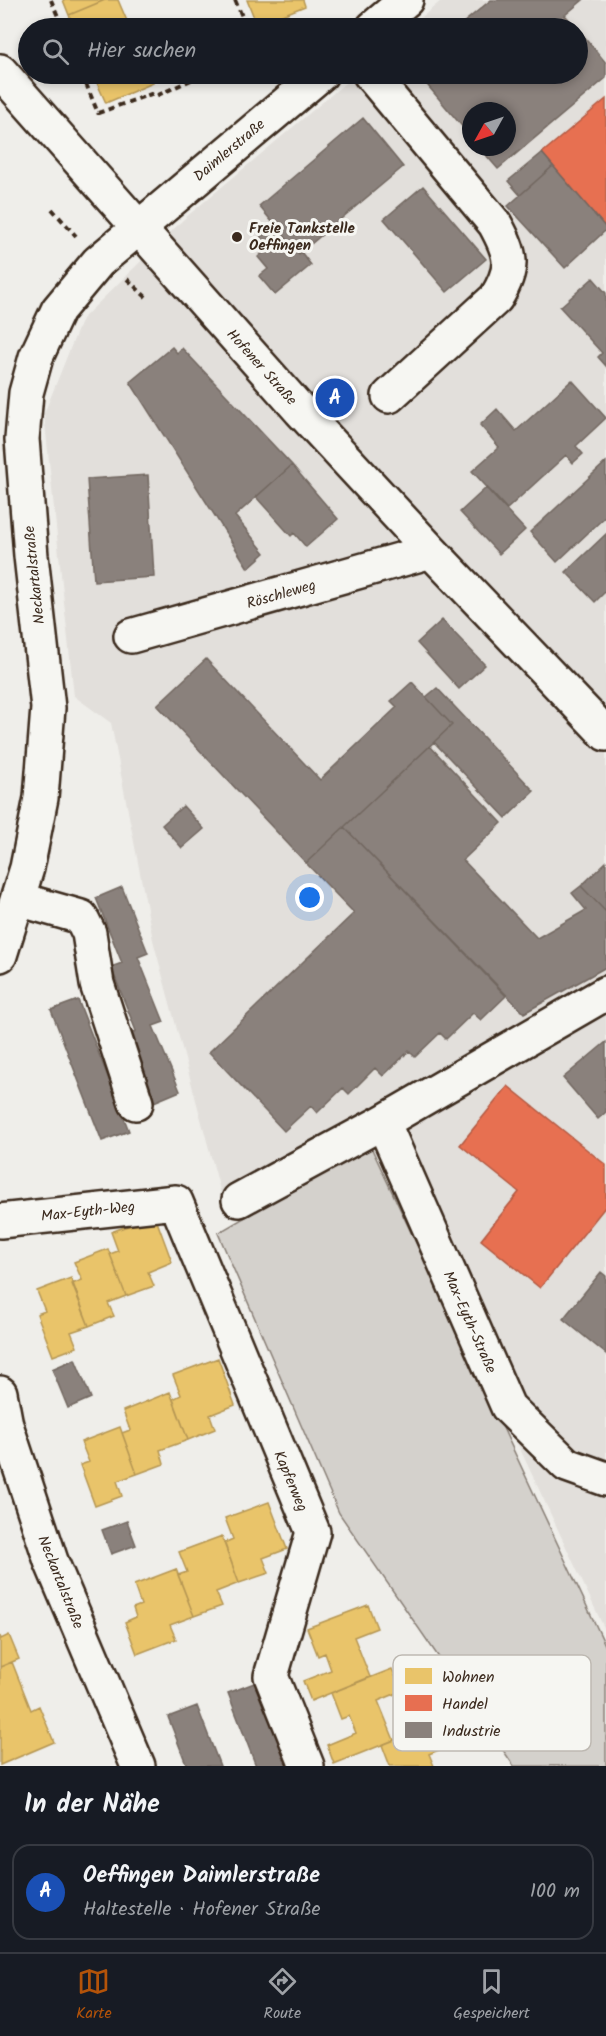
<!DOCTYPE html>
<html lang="de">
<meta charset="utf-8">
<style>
:root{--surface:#171b24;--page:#242831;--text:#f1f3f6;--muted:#9ea1a6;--line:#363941;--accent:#b45309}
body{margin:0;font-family:Kalam,sans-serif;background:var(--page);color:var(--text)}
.compass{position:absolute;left:462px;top:102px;width:54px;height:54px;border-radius:50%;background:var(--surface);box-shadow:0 3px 9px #0003;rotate:230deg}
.you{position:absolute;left:310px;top:898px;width:21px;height:21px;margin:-15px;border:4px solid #fff;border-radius:50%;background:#1a73e8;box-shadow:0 0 0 9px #1a73e833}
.badge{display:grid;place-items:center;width:39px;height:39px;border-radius:50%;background:var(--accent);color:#fff;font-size:20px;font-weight:700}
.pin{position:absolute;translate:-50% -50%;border:3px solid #fff;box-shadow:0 2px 6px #0006}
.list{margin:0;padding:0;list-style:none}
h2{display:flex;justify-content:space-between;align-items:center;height:78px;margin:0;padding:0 24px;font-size:26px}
h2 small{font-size:20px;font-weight:400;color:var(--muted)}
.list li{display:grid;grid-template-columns:39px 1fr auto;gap:18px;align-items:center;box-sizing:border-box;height:96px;margin:0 12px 12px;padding:0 12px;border:2px solid var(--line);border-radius:18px}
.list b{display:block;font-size:22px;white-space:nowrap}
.list p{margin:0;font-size:20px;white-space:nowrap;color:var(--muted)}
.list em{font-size:20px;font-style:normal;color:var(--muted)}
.icon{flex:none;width:33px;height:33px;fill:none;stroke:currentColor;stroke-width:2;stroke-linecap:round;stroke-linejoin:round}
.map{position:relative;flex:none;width:606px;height:1766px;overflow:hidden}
.search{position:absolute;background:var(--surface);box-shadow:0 3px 9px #0003;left:18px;right:18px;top:18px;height:66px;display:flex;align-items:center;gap:15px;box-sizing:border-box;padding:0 21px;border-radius:33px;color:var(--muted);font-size:22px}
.sheet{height:186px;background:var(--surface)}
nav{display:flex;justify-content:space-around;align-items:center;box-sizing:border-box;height:84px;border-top:2px solid var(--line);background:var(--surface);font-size:16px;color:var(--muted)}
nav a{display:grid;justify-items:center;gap:3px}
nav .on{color:var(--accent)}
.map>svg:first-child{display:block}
.built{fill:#e2dfdb;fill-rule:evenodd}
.green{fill:#d4d1cc;stroke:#887e75;stroke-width:1.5}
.homes{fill:#e9c46a;stroke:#b59653;stroke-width:1.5}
.shops{fill:#e76f51;stroke:#b35a42;stroke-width:1.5}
.industry{fill:#8a817c;stroke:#726760;stroke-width:1.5}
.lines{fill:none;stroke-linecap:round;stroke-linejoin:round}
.minor-casing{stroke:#3b2a1e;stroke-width:38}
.path{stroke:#3b2a1e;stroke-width:4;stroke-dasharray:6 4.5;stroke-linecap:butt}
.minor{stroke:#f6f6f2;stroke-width:33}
.poi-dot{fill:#3b2a1e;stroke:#f6f6f2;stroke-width:2}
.labels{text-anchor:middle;stroke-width:6;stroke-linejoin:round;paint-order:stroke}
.street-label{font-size:15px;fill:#3b2a1e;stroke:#f6f6f2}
.poi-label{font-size:15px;font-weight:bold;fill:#3b2a1e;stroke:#f6f6f2;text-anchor:start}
.key{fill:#f6f6f2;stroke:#beb9b2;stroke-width:1.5}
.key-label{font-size:16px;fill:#3b2a1e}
</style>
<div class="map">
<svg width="606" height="1766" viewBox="0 0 606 1766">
<rect width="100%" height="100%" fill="#efeeea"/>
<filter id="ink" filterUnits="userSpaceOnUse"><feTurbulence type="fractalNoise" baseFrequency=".0167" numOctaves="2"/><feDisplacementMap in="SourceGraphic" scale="12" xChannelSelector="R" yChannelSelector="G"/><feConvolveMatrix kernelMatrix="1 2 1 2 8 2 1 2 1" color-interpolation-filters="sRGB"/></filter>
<g filter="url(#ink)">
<!-- built -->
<path class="built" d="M442 0H606V1632L373 1136 227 1216 153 940 111 723 74 696 44 414 82 319 185 218 356 74H578V28H409ZM471 111H507V147H471Z"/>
<!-- green -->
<path class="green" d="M370 1145 606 1647V1766H514L339 1513 218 1233Z"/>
<!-- homes -->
<path class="homes" d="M63 0H105L69 15Z
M105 0H118L130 28H75L69 15Z
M247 0H303L305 6 257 25Z
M93 74H149L153 83 106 103Z
M155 1216 172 1262 148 1272 154 1286 126 1296 110 1254 118 1251 111 1232Z
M108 1249 126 1296 108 1303 114 1316 89 1326 72 1284 82 1280 74 1262Z
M71 1278 89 1326 71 1332 77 1347 53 1356 37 1314 45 1311 37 1291Z
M218 1358 235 1405 210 1415 215 1429 188 1440 173 1399 181 1395 173 1375Z
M170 1392 188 1440 160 1450 164 1464 137 1474 122 1433 130 1430 123 1411Z
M120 1427 137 1474 117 1481 122 1496 95 1506 80 1465 89 1462 81 1442Z
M269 1502 287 1549 263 1558 269 1573 239 1583 224 1543 233 1539 225 1518Z
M222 1536 239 1583 216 1592 222 1606 194 1616 178 1575 187 1572 179 1552Z
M176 1569 194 1616 170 1625 176 1639 137 1654 125 1622 136 1617 133 1608 141 1605 134 1585Z
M368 1605 377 1628 354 1637 370 1677 311 1701 303 1681 331 1670 325 1653 318 1656 307 1628Z
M9 1635 19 1659 0 1667V1636L1 1639Z
M12 1662 31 1710 39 1706 54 1742 0 1765V1667Z
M392 1669 402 1691 378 1701 394 1740 334 1764 327 1745 356 1733 349 1716 341 1719 331 1693Z
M443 1721 453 1744 429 1754 434 1766H390L382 1745Z"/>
<!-- shops -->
<path class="shops" d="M606 99V228L542 153Z
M508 1086 606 1165V1206L540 1288 481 1240 519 1192 460 1145Z"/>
<!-- industry -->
<path class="industry" d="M491 0H583L565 15 577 28H457Z
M578 29 606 63V78L498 169 479 147H507V111H471V137L418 74H578Z
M363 118 403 167 299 254 259 206Z
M542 153 553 166 520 195 508 181Z
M553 166 606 228V230L565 268 508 206Z
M423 186 486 259 447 292 384 219Z
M275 225 299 254 301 252 311 265 275 295 259 276 268 269 258 257 267 249 258 239Z
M593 278 606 293V366L598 357 602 353 560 307Z
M172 347 177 353 182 348 292 465 235 516 265 553 248 568 130 382Z
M572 380 606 418 576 446 583 454 573 463 566 455 507 509 472 471 499 447 480 425 497 409 516 431Z
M606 462V516L557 562 530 532Z
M292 465 338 519 306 547 294 533 291 536 256 497Z
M148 475 154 577 94 581 87 479Z
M486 488 525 530 499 554 460 512Z
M606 534V591L595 602 566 572Z
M442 620 485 665 459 689 417 643Z
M206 659 320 780 397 707 391 701 412 682 452 725 306 863 157 705Z
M437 688 534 791 506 818 434 742 452 725 426 697Z
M430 746 502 823 463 860 537 938 586 910 572 893 581 886 606 912V967L524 1013 344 827Z
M183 806 204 829 182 848 162 825Z
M344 827 506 996 481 1020 473 1013 446 1039 440 1033 415 1057 409 1051 383 1076 375 1068 349 1094 343 1088 317 1113 311 1106 284 1131 209 1052 354 913 306 863Z
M606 862V912L581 886Z
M122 887 148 953 138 957 164 1022 153 1026 180 1091 154 1102 127 1035 136 1031 111 967 122 963 96 898Z
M78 1000 129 1131 102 1141 51 1010Z
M606 1042V1090L604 1091 606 1093V1112L598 1119 563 1078Z
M601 1272 606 1276V1354L563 1319Z
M75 1359 91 1398 68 1408 52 1369Z
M127 1521 136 1545 111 1554 102 1530Z
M257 1682 290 1766H256L228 1693Z
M197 1706 220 1766H187L168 1717Z"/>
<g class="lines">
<!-- minor casing -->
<g class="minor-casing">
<path id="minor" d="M373 28 406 0
M0 71 300 410 431 551 606 734
M370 74 495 224C512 255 515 267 496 298L389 396
M131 636 431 551
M18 899 81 917 89 933 97 984 136 1103
M0 955 27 868 41 798 48 708 31 556 22 439 26 393 36 357 58 310 98 262 321 74
M383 1122 508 1407 567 1465 606 1479
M239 1200 383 1122 606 993
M0 1221 176 1202 313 1532 271 1676 307 1766
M0 1393 6 1425 51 1561 138 1766"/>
</g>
<!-- path -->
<path class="path" d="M51 0 63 28
M235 0 247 28
M82 74 98 113 151 94 156 96 204 74
M52 209 76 236
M127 279 146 297"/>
<!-- minor -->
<use href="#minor" class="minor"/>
</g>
</g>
<!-- markers -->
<circle class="poi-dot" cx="237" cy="237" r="6"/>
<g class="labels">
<!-- street labels -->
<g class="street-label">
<text transform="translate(229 150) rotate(-40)" y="5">Daimlerstraße</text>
<text transform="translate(262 367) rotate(48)" y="5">Hofener Straße</text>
<text transform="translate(34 575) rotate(-96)" y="5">Neckartalstraße</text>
<text transform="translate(281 594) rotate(-16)" y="5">Röschleweg</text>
<text transform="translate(88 1211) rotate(-6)" y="5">Max-Eyth-Weg</text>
<text transform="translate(470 1322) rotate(66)" y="5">Max-Eyth-Straße</text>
<text transform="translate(291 1481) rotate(67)" y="5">Kapferweg</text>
<text transform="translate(61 1582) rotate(68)" y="5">Neckartalstraße</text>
</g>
<!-- poi labels -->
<g class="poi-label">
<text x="249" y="233">Freie Tankstelle<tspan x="249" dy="17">Oeffingen</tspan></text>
</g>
</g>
<!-- legend -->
<rect x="393" y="1655" width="198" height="96" rx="9" class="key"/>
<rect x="405" y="1668" width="27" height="16" fill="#e9c46a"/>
<rect x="405" y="1695" width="27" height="16" fill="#e76f51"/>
<rect x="405" y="1722" width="27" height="16" fill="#8a817c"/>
<g class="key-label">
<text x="442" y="1682">Wohnen</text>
<text x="442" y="1709">Handel</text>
<text x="442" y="1736">Industrie</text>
</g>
</svg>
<svg class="compass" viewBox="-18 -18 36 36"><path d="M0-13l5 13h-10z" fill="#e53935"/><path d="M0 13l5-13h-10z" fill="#9ea1a6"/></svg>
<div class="you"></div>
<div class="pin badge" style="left:335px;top:398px;background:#1a4fb4">A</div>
<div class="search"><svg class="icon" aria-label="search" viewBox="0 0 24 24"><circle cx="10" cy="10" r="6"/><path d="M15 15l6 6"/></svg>Hier suchen</div>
</div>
<section class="sheet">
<h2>In der Nähe<small></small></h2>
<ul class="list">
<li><span class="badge" style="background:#1a4fb4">A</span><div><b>Oeffingen Daimlerstraße</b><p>Haltestelle · Hofener Straße</p></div><em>100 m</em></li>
</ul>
</section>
<nav>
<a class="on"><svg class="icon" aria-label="map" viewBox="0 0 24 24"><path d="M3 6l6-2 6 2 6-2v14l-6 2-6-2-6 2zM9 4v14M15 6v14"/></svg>Karte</a>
<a><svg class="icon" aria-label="directions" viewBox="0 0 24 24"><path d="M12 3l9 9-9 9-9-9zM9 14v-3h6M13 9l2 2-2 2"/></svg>Route</a>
<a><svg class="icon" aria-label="saved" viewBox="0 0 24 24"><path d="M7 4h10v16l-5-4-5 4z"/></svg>Gespeichert</a>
</nav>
